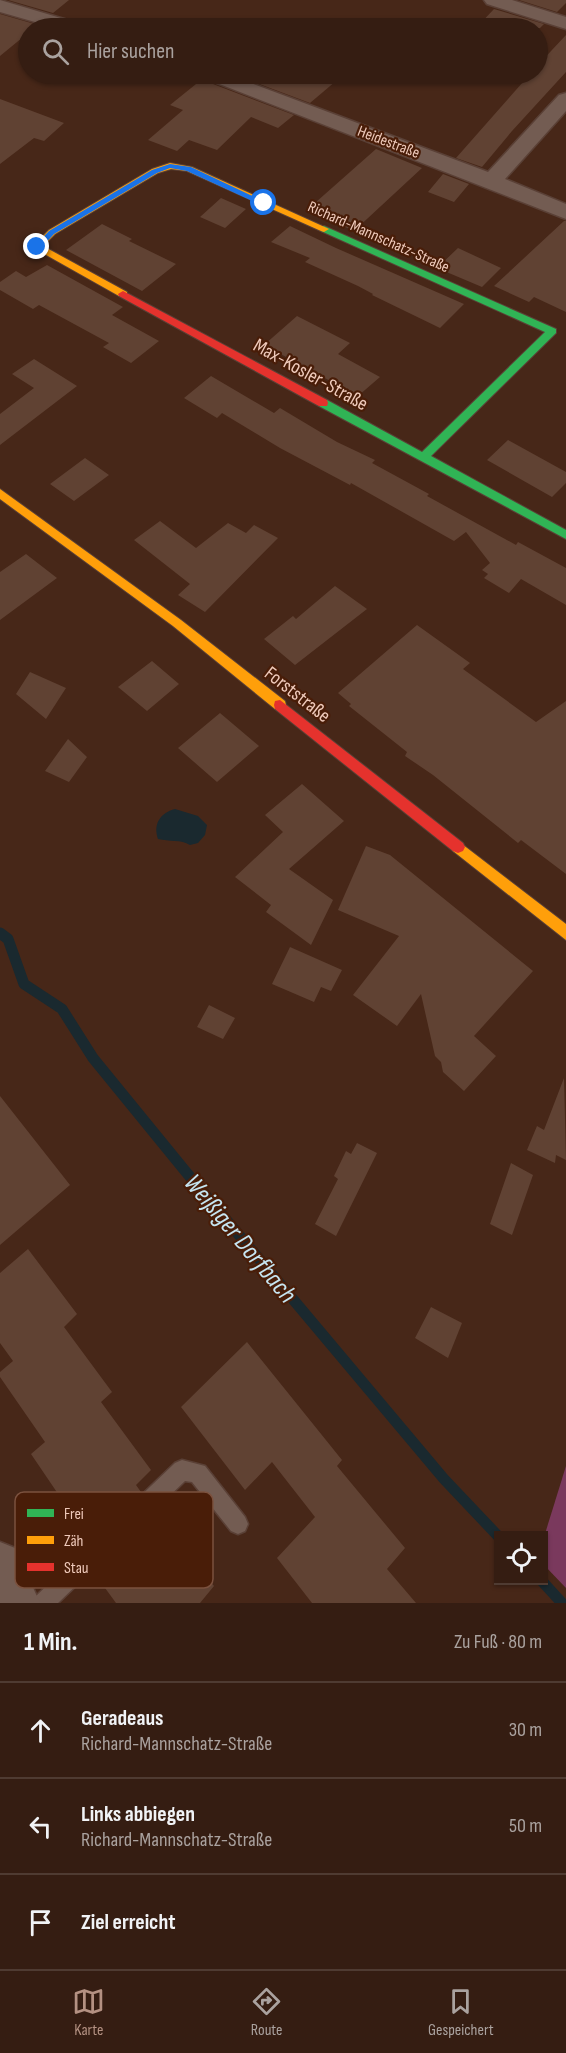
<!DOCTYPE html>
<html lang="de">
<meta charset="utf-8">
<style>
:root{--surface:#351d12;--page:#3d261b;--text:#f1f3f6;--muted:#aaa29f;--line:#4f3b32;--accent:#b49182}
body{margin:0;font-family:"Sofia Sans Condensed",sans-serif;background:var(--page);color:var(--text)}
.controls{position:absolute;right:18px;bottom:18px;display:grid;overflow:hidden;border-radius:0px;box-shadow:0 2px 4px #0004}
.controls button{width:54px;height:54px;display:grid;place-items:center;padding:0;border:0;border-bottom:2px solid var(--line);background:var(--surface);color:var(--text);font:30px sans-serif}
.stop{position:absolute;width:18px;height:18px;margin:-14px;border:4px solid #1a73e8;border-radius:50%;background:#fff}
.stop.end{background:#1a73e8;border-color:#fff;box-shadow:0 2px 6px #0008}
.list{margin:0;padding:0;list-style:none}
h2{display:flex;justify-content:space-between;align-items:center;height:78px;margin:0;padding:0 24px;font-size:26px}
h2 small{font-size:20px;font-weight:400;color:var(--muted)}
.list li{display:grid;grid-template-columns:39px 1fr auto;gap:18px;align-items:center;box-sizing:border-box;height:96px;padding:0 24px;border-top:2px solid var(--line)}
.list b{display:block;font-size:22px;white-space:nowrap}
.list p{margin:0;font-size:20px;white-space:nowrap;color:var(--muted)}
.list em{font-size:20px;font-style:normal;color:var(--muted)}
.icon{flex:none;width:33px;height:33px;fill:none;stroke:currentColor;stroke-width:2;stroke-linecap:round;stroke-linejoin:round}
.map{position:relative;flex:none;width:566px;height:1603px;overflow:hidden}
.search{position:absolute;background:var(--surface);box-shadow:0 2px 4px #0004;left:18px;right:18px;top:18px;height:66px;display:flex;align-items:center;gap:15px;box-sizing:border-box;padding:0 21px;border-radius:33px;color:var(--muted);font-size:22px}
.sheet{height:366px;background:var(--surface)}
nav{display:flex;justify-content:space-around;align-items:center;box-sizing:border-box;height:84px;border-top:2px solid var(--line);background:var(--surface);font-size:16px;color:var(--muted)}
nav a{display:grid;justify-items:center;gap:3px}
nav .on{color:var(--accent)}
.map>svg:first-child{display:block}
.green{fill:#7a395d}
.water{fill:#1a292f}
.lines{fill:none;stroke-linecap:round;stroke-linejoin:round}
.stream{stroke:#1a292f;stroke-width:11}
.building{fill:#604233}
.lane-casing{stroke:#5a4036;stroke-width:3}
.street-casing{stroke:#5a4036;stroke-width:3}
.fast-casing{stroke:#5a4036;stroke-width:2}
.slow-casing{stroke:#5a4036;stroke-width:2}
.jam-casing{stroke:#5a4036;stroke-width:2}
.lane{fill:#735c52;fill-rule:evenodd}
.street{fill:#735c52;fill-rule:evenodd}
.fast{fill:#30b455;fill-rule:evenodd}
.slow{fill:#ff9f0a;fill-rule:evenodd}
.jam{fill:#e5322d;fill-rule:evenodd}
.route{fill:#1a73e8}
.labels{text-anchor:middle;stroke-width:4.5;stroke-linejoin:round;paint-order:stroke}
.far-street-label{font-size:16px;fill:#efcabb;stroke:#491d08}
.street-label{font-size:20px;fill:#efcabb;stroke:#491d08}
.near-water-label{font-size:26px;font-style:italic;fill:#c6e5f1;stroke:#491d08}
.key{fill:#491d08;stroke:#7b513e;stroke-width:1.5}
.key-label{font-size:16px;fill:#efcabb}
</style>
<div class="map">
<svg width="566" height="1603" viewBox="0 0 566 1603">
<rect width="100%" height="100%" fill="#472718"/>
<!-- green -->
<path class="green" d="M566 1466V1588L544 1565V1537Z"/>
<!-- water -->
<path class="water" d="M175 809 198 816 207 825 205 835 198 843 190 845C181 839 169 842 158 839 153 824 160 813 175 809Z"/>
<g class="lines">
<!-- stream -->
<path class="stream" d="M0 933 8 939 24 984 62 1009 93 1058 186 1172 444 1479 498 1536
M541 1580 562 1603"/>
</g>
<!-- building -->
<path class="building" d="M8 0H69L53 13Z
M519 0H566V3L557 12Z
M494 9 544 24 540 28H476Z
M0 14 38 25 28 28V33L0 56Z
M157 18 185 27 144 28Z
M566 35V72L512 131 482 167 456 158 530 74H537V66Z
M259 74H315L336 81 310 103 251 81Z
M201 80 213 84 294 115 278 128 251 117 217 150 189 140 177 151 148 140 183 110 170 105Z
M0 99 64 123 44 141 34 138 0 164Z
M376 149 422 168 354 231 307 210Z
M443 174 469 184 454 202 428 192Z
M221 198 246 209 225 228 200 217Z
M564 221H566V312L534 297 529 302 494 286Z
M102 224 132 239 129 241 176 264 142 291 66 250Z
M290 226 336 248 464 304 440 328 372 295 373 294 358 286 305 262 310 258 271 242Z
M458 248 501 268 482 287 437 268Z
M47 265 123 307 112 315 159 341 131 363 103 347 109 343 39 305 33 309 0 290V282L16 271 26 277Z
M297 316 350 343 338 354 380 377 358 396 264 345Z
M34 359 77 386 0 445V414L34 388 12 374Z
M211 376 274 413 280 408 337 442 375 460 372 463 429 494 427 496 516 545 518 542 566 568V605L521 579 509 593 484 578 488 574 482 570 490 563 466 532 454 541 351 483 350 485 280 448 222 413 217 418 184 398Z
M508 440 566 472V483L552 497 487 460Z
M85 458 109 475 74 501 50 484Z
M160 521 196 548 228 523 246 533 254 525 278 538 205 612 178 595 190 584 134 540Z
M26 554 57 578 0 620V572Z
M335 586 367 609 295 665 264 639 293 616 296 619Z
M417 625 470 663 463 669 536 722 566 701V874L521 840 518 843 433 775 405 756 407 752 349 706 351 704 338 693Z
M152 661 179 684 147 711 118 687Z
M30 672 66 688 46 719 16 694Z
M220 713 259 746 217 782 178 748Z
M68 739 87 757 69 782 45 771Z
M302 784 344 821 289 869 333 900 311 945 266 912 271 905 235 877 283 832 265 815Z
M366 846 390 855 533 971 474 1036 496 1056 464 1091 443 1072 441 1062 435 1056 421 994 397 1026 353 995 399 936 338 910Z
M290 947 342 970 331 991 321 987 314 1002 272 984Z
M209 1005 235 1018 223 1039 197 1027Z
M564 1078 566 1160 556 1155 555 1163 527 1150 537 1126 544 1130Z
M0 1096 70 1185 0 1245Z
M357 1143 377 1153 336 1236 315 1224 338 1179 334 1176 346 1151 351 1154Z
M511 1163 533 1175 512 1235 490 1224Z
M28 1249 77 1314 64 1327 112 1392 101 1402 151 1470 136 1485 141 1492 90 1541 31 1454 45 1442 0 1377V1372L13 1361 0 1343V1273Z
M431 1307 462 1323 448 1358 415 1338Z
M247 1342 342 1460 337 1466 405 1548 387 1569 416 1603H312L277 1558 315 1517 272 1462 245 1490 181 1407Z
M156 1512 214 1586 200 1603H116L97 1577 108 1566 105 1561Z"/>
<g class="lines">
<!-- lane casing -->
<g class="lane-casing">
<path id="lane" d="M182 1460 205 1466 245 1517 248 1524 245 1531 238 1534 231 1531 192 1482 185 1481 58 1603H33L36 1596 175 1463Z"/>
</g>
<!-- street casing -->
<g class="street-casing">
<path id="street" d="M0 0 81 24 83 28H56L0 12Z
M484 0H512L566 17V29L487 4Z
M201 74H227L488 172 559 95 566 93V111L505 179 566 204V219L204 78Z
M0 1542 15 1548 40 1603H0Z"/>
</g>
<!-- fast casing -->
<g class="fast-casing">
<path id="fast" d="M324 226 556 329V333L431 456 566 530V539L319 406V400H327L422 452 545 332 321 231V227Z"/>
</g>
<!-- slow casing -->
<g class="slow-casing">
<path id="slow" d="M170 163 192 167 329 229 324 232 321 231 187 171 171 169 158 173 55 234 43 246 127 292V296H119L32 247 49 230 152 169Z
M0 489 181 620 285 701 286 705 285 709H275L173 626 0 499Z
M458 841 566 924V940L453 851 451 847 453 843Z"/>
</g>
<!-- jam casing -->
<g class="jam-casing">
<path id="jam" d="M123 291 327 400 328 403 327 406H319L119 296 118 294Z
M280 700 463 843 465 847 463 851 458 853 453 851 275 709 274 705 275 701Z"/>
</g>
<!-- lane -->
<use href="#lane" class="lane"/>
<!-- street -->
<use href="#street" class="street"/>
<!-- fast -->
<use href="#fast" class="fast"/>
<!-- slow -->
<use href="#slow" class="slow"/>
<!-- jam -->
<use href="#jam" class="jam"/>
</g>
<!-- route -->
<path class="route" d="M170 164 191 167 267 203 261 205 187 171 170 168 157 173 54 234 40 249 34 247 49 231 152 170Z"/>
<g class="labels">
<!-- far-street labels -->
<g class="far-street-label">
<text transform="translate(389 141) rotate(21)" y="6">Heidestraße</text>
<text transform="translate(379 236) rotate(24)" y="6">Richard-Mannschatz-Straße</text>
</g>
<!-- street labels -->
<g class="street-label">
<text transform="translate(311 374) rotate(29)" y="7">Max-Kosler-Straße</text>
<text transform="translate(298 694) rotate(38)" y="7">Forststraße</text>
</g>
<!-- near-water labels -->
<g class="near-water-label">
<text transform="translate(241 1238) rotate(50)" y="9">Weißiger Dorfbach</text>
</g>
</g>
<!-- legend -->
<rect x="15" y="1492" width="198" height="96" rx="9" class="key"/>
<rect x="27" y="1509" width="27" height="8" fill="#30b455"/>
<rect x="27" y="1536" width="27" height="8" fill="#ff9f0a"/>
<rect x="27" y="1563" width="27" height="8" fill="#e5322d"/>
<g class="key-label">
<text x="64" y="1519">Frei</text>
<text x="64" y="1546">Zäh</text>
<text x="64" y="1573">Stau</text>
</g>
</svg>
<div class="controls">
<button><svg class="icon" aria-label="locate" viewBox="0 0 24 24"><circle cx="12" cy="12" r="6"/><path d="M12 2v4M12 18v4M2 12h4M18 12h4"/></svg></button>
</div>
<div class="stop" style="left:264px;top:203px"></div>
<div class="stop end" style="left:37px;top:247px"></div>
<div class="search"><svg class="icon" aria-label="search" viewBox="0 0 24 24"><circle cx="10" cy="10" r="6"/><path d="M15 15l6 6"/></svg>Hier suchen</div>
</div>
<section class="sheet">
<h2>1 Min.<small>Zu Fuß · 80 m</small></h2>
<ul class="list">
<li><svg class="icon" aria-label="ahead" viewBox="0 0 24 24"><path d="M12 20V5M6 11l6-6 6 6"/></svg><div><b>Geradeaus</b><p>Richard-Mannschatz-Straße</p></div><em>30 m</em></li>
<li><svg class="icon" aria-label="left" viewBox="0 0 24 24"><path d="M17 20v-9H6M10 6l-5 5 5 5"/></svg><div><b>Links abbiegen</b><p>Richard-Mannschatz-Straße</p></div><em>50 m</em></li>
<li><svg class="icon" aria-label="arrive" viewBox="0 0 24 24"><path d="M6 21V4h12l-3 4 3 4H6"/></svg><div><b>Ziel erreicht</b></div></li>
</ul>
</section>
<nav>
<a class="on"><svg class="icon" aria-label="map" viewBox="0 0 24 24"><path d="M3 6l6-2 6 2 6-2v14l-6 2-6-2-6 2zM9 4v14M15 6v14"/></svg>Karte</a>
<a><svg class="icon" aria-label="directions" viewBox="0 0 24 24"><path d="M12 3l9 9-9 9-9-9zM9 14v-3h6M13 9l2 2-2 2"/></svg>Route</a>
<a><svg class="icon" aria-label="saved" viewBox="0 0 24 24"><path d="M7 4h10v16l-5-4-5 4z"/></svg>Gespeichert</a>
</nav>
